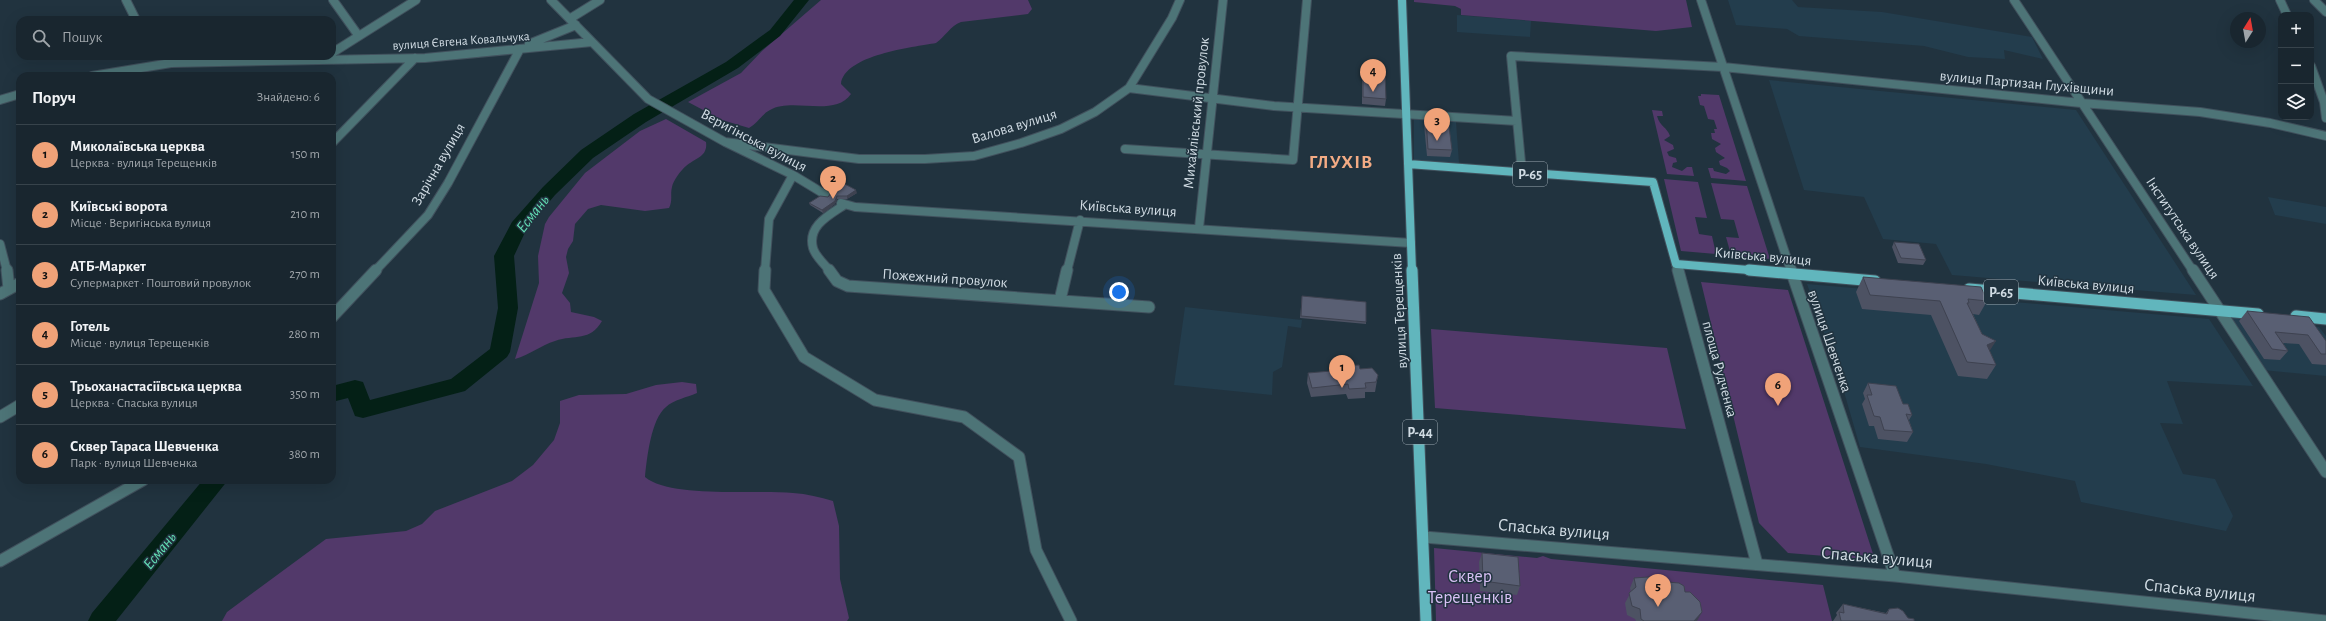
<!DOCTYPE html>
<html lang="uk">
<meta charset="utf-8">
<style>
:root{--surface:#19262f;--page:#26323b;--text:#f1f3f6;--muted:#9fa5aa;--line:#37434b;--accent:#f0a278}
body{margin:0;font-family:"Alegreya Sans",sans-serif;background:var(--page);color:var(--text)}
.controls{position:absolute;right:12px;top:12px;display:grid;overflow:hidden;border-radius:8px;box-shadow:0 4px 16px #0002}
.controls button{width:36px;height:36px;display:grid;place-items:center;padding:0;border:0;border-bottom:1px solid var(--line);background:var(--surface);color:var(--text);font:20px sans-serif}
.compass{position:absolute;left:2230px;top:12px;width:36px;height:36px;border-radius:50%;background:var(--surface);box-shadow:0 4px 16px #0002;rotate:11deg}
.you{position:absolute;left:1119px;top:292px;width:14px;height:14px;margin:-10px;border:3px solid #fff;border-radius:50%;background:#1a73e8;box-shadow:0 0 0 6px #1a73e833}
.badge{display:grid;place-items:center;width:26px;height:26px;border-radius:50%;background:var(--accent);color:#111;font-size:13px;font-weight:700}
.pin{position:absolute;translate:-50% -33px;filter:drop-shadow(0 1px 2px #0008)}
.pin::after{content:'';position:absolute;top:21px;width:14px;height:12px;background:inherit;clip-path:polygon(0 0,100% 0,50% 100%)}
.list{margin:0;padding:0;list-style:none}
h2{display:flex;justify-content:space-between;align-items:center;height:52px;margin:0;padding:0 16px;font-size:17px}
h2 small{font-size:13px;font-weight:400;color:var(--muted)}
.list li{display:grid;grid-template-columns:26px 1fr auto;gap:12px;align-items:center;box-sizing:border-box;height:60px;padding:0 16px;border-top:1px solid var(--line)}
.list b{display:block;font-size:15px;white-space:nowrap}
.list p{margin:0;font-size:13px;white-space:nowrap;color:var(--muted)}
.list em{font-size:13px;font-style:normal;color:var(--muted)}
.icon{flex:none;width:22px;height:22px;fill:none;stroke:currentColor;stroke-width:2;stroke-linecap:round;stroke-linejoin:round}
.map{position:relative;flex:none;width:2326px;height:621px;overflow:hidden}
.search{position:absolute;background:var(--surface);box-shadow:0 4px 16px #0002;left:16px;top:16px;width:320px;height:44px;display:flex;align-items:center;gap:10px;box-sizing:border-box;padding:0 14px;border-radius:12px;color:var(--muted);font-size:15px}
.panel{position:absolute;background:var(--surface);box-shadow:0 4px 16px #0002;left:16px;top:72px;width:320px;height:412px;border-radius:12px}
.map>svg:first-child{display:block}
.built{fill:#233d4d}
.green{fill:#52396a}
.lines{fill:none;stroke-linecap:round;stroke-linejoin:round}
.river{fill:#042016;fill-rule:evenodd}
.minor-far1-casing{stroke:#41515d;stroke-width:10}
.minor-casing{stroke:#41515d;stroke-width:13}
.major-far1-casing{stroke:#41515d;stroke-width:10}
.major-casing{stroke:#41515d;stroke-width:13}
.minor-far1{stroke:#4d7477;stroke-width:8}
.minor{stroke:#4d7477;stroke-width:11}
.major-far1{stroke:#61b6bd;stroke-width:8}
.major{stroke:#61b6bd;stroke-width:11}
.wall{fill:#4d5263}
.shaded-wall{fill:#3e4250}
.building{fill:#595f73;stroke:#3e4250}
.labels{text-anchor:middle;stroke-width:3;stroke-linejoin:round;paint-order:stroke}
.far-street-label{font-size:13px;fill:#d1dce4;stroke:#21333f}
.shield{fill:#21333f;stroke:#9ca9b2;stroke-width:1}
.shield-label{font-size:14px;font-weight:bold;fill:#d1dce4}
.street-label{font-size:15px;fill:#d1dce4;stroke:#21333f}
.water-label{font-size:16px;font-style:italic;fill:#63dfb5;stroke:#21333f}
.near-street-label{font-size:18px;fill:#d1dce4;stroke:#21333f}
.near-park-label{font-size:18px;fill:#d9c1f5;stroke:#21333f}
.district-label{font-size:19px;font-weight:bold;letter-spacing:1px;fill:#f3ab84;stroke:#21333f}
</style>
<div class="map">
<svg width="2326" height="621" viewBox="0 0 2326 621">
<rect width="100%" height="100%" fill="#21333f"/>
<!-- built -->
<path class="built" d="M1728 0H1792L1798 7 1882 12 2032 37 2043 59 2004 50 2005 59 1968 57 1924 46 1799 36 1787 29 1736 25Z
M1457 15 1531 21 1530 37 1457 32Z
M1769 80 2076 110 2196 295 1952 275 1936 244 1883 239 1864 197 1804 190Z
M1414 119 1456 122 1459 163 1414 160Z
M2268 197 2326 207V224L2275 215Z
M1807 284 2209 319 2253 386 2167 381 2183 424 2160 423 2183 474 2215 479 2233 516 2226 531 2081 502 2075 481 1986 464 1860 447 1840 378Z
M1185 307 1302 320 1301 328 1288 326 1282 367 1273 372 1272 395 1174 385Z
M2231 317 2319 327 2326 336V376L2263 370Z"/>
<!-- green -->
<path class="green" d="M821 0H1028L1032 9 1028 14 961 22C950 26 946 36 936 43 913 47 844 55 841 84L851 94C834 118 793 97 770 110 763 113 758 123 749 128L722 120 688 102 741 73 762 51Z
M1414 0H1686L1692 27 1656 31 1461 15V9L1455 6 1414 2Z
M1701 94 1719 95 1746 181 1711 178 1708 168H1713L1714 171 1726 174 1730 171 1727 168 1720 165 1719 161 1725 158 1716 152 1715 148 1721 144 1712 139 1711 133H1715L1714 129H1717L1714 120 1708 119 1704 106 1700 105 1698 96H1701Z
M1652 110 1662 111 1663 116H1657C1660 127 1667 127 1670 136L1664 140 1673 145 1674 149 1667 152 1669 156 1676 158 1677 162 1673 163 1672 167 1682 171 1687 167H1692L1694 176 1667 174Z
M666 119 706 142C708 157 695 158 686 166 681 170 673 181 672 187 670 195 673 200 669 208L645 211 601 205 588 209 575 224 573 241 568 249 566 257 569 273 562 293 570 303 571 312 594 317 602 321C590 342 575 334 555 341 541 345 530 355 515 359L539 283 538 256 545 224 549 217 585 173 640 131Z
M1664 179 1698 182 1707 218 1695 217 1699 234 1712 236 1716 254 1681 251Z
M1711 183 1747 186 1770 259 1731 255 1726 237 1739 238 1734 220 1721 219Z
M1701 282 1788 290 1875 560 1788 553 1759 523Z
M1431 329 1667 348 1686 429 1435 408Z
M682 382 696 384 697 393C688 397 673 400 666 407 651 419 647 458 645 477 671 499 757 489 793 493 807 494 820 497 833 501L839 526 840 579 849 618 847 621H222L227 612 326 539 406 531 422 524 435 511 512 481 533 465 554 440 560 423V401L579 395 626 394 656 385Z
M1434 548 1537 558 1543 556 1551 559 1823 585 1832 621H1436Z"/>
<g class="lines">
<!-- river -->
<path class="river" d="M794 0H809L780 36 738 68 646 122 593 158 555 195 527 228 514 256 518 308 510 352 507 357 465 391 363 418 355 416 348 398 332 402V386L355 380 363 382 370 400 451 379 490 349 498 308 494 256 512 222 543 187 581 150 634 114 726 62 770 30Z
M203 480H228L116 621H88L92 613Z"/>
<!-- minor-far1 casing -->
<g class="minor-far1-casing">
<path id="minor-far1" d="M126 0 136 20
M333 0 358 35
M551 0 648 99 725 142 793 175 826 195
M1701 0 1791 271
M2014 0 2193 271
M2280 0 2287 15
M2314 0 2326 12
M571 18 600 0
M529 44 576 25
M332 53 416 0
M2311 66 2324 102 2326 118
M92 76 171 63 425 58 592 42
M1129 88 1274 106 1517 121
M0 100 20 94
M725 142 859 159H925L974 156 1021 143 1061 129 1095 112 1129 88 1172 18 1180 0
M332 143 415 58
M1125 149 1293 160 1307 0
M1522 173 1511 56 1723 67 2081 103 2200 112 2270 123 2326 136
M841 203 855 207 1411 243
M1199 228 1223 0
M0 244 7 271
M1676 264 1678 271
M375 271 428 215 448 183 520 49
M765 271 769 219 793 175
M830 271C825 265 815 256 813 248 807 226 829 215 844 205
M1067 271 1080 220"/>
</g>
<!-- minor casing -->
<g class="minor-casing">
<path id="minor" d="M7 270 9 289
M765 270 764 290 804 357 875 400 964 417 1019 457 1036 550 1071 621
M829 270 837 281 848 286 1149 307
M1678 270 1757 564
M1791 270 1895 576
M2193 270 2326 472
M0 294 20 283
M1060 300 1067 270
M332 317 376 270
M0 417 20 405
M1424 537 1895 576 2326 621
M0 561 143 480"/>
</g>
<!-- major-far1 casing -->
<g class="major-far1-casing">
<path id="major-far1" d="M1402 0 1412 271
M1408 164 1653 182 1676 264 1761 271"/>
</g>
<!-- major casing -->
<g class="major-casing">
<path id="major" d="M1412 270 1426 621
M1749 270 1875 281
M1969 289 2258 314
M2296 316 2326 319"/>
</g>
<!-- minor-far1 -->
<use href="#minor-far1" class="minor-far1"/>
<!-- minor -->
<use href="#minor" class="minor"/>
<!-- major-far1 -->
<use href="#major-far1" class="major-far1"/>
<!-- major -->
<use href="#major" class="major"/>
</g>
<!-- wall -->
<path class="wall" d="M1363 72 1386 99 1385 106 1362 104V79Z
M1426 118 1452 150 1450 157 1427 156 1424 125Z
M857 193 847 199H837L835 204 823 213 810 205 809 203 828 197Z
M1894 242 1926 260 1923 265 1898 263 1892 247Z
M1863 277 1987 301 1979 315 1973 314 1996 365 1987 379 1958 376 1931 315 1862 309 1856 292Z
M1302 296 1366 322V324L1300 318Z
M2247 311 2326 341V365L2312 364 2299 344 2283 343 2288 351 2280 360 2264 359 2239 321Z
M1342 366 1378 375 1375 392H1365V398L1348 399 1346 394 1311 397 1307 383 1308 373 1341 371Z
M1868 383 1903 404 1912 415 1909 420 1913 432 1907 442 1878 439 1874 426H1869L1862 404 1865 399 1863 393Z
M1482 553 1520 586 1517 595 1480 591 1479 562Z
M1634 578 1667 582 1685 592 1697 621H1636L1635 619 1627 615 1625 603 1631 592 1630 588Z
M1843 604 1886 613 1889 609 1914 621H1833L1837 615 1836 613Z"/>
<!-- shaded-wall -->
<path class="shaded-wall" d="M856 190 857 193 847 199V196Z
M837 196V199L835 204 823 213 822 210Z
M1996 341 1987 355V345Z
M1702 612 1697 621H1694Z"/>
<!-- building -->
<path class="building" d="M1363 72 1385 73 1386 99 1363 97Z
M1426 118 1448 119 1452 150 1428 149Z
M841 182 856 190 847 196H837L835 201 822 210 809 203 820 196 828 197 831 193 830 189Z
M1894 242 1919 244 1926 260 1901 258Z
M1863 277 1981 287 1987 301 1968 299 1969 303H1967L1982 334 1996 341 1987 345 1996 365 1967 362 1940 301 1870 295Z
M1302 296 1366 302V322L1301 316Z
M2247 311 2309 317 2326 341V354H2321L2308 335 2275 332 2288 351 2272 349Z
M1359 365 1360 369 1372 368 1378 375 1376 382 1365 383 1366 388 1349 389 1348 384 1312 388 1308 373 1343 370 1342 366Z
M1868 383 1896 386 1903 404H1908L1912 415 1906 414 1913 432 1884 430 1880 417 1874 416 1867 395H1872Z
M1482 553 1518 557 1520 586 1483 581Z
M1662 576 1667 579V582L1679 583 1684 586 1685 592H1690L1700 602 1702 612 1694 621H1644L1641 619 1640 609 1632 606 1629 593 1636 587 1634 578Z
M1843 604 1887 614 1889 609 1898 608 1903 611 1908 618 1914 619V621H1841L1839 612 1844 613Z"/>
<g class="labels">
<!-- far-street labels -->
<g class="far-street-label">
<text transform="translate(461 40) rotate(-4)" y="5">вулиця Євгена Ковальчука</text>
</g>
<!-- shield labels -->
<g class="shield">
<rect x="1513" y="162" width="34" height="24" rx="3"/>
<rect x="1984" y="280" width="34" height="24" rx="3"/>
<rect x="1403" y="420" width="34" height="24" rx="3"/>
</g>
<g class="shield-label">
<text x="1530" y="179">Р-65</text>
<text x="2001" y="297">Р-65</text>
<text x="1420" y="437">Р-44</text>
</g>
<!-- street labels -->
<g class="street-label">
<text transform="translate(2027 83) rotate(5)" y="5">вулиця Партизан Глухівщини</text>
<text transform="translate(1196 113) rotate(-84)" y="5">Михайлівський провулок</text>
<text transform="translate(1014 126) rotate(-17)" y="5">Валова вулиця</text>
<text transform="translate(754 140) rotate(28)" y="5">Веригінська вулиця</text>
<text transform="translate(438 164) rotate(-60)" y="5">Зарічна вулиця</text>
<text transform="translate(1128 208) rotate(4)" y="5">Київська вулиця</text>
<text transform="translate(2183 228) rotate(56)" y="5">Інститутська вулиця</text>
<text transform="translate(1763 256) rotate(5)" y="5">Київська вулиця</text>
<text transform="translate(945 278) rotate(4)" y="5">Пожежний провулок</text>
<text transform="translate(2086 284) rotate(5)" y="5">Київська вулиця</text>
<text transform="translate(1399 311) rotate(-93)" y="5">вулиця Терещенків</text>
<text transform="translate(1830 341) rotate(71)" y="5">вулиця Шевченка</text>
<text transform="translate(1720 369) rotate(75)" y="5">площа Рудченка</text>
</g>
<!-- water labels -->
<g class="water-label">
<text transform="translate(532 213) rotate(-52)" y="6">Есмань</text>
<text transform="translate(159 550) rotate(-51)" y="6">Есмань</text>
</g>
<!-- near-street labels -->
<g class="near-street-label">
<text transform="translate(1554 529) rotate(5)" y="6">Спаська вулиця</text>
<text transform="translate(1877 557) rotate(5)" y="6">Спаська вулиця</text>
<text transform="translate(2200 590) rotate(6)" y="6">Спаська вулиця</text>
</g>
<!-- near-park labels -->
<g class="near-park-label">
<text x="1470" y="582">Сквер<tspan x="1470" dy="21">Терещенків</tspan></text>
</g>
<!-- district labels -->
<g class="district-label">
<text x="1341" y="168">ГЛУХІВ</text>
</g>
</g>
</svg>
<div class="controls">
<button>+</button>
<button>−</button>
<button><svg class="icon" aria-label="layers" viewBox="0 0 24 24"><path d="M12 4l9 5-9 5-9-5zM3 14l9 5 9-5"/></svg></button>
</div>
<svg class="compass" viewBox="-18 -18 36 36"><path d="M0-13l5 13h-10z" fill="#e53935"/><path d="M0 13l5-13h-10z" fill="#9fa5aa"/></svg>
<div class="you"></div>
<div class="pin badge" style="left:1342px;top:388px">1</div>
<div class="pin badge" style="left:833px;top:199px">2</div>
<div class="pin badge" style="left:1437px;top:141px">3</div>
<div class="pin badge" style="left:1373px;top:92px">4</div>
<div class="pin badge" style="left:1658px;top:607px">5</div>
<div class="pin badge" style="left:1778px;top:406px">6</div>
<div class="search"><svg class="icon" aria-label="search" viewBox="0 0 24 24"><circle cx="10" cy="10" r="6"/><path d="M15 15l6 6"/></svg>Пошук</div>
<section class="panel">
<h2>Поруч<small>Знайдено: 6</small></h2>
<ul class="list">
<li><span class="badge">1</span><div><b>Миколаївська церква</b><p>Церква · вулиця Терещенків</p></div><em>150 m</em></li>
<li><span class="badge">2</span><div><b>Київські ворота</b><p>Місце · Веригінська вулиця</p></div><em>210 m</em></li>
<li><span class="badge">3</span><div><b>АТБ-Маркет</b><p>Супермаркет · Поштовий провулок</p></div><em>270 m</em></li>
<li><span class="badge">4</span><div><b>Готель</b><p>Місце · вулиця Терещенків</p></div><em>280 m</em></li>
<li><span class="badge">5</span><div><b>Трьоханастасіївська церква</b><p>Церква · Спаська вулиця</p></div><em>350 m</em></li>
<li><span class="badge">6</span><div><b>Сквер Тараса Шевченка</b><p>Парк · вулиця Шевченка</p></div><em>380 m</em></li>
</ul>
</section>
</div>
